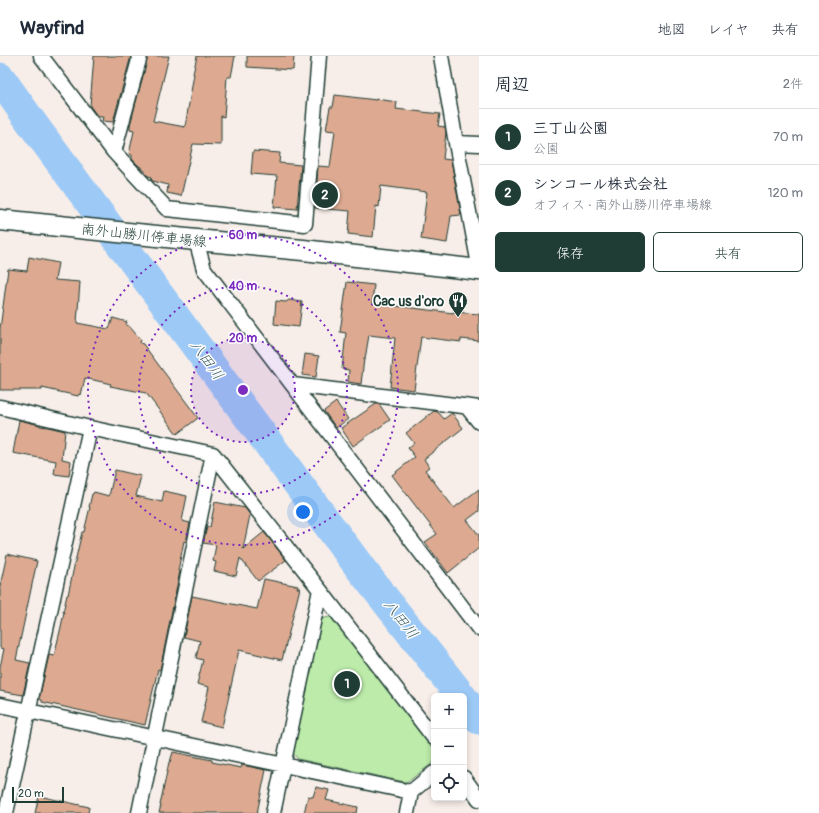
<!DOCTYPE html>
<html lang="ja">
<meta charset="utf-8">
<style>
:root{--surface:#fff;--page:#f2f2f3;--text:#1f2937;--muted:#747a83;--line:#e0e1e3;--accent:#1f3d34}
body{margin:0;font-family:Pangolin,"Klee One",sans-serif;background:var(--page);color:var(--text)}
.controls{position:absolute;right:12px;bottom:12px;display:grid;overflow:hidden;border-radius:6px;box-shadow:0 2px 6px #0003}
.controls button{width:36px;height:36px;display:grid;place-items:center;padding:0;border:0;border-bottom:1px solid var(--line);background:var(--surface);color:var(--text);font:20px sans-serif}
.scale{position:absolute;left:12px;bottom:10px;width:52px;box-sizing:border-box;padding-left:4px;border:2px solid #1f3d34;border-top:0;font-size:11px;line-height:14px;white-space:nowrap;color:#1f3d34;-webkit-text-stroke:3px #fff;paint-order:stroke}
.you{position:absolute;left:303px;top:456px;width:14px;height:14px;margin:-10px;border:3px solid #fff;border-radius:50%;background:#1a73e8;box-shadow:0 0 0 6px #1a73e833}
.badge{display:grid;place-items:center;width:26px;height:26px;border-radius:50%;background:var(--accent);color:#fff;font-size:13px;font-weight:700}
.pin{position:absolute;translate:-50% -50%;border:2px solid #fff;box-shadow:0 1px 4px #0006}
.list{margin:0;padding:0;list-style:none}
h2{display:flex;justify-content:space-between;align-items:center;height:52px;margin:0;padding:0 16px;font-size:17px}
h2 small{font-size:13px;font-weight:400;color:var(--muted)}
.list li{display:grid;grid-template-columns:26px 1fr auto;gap:12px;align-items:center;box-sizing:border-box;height:56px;padding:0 16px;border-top:1px solid var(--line)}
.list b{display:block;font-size:15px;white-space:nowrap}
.list p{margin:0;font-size:13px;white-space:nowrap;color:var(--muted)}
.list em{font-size:13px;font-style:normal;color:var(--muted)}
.actions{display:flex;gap:8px;padding:12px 16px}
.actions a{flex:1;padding:9px 0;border:1px solid var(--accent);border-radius:6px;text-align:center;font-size:14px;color:var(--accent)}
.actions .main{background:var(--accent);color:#fff}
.icon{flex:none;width:22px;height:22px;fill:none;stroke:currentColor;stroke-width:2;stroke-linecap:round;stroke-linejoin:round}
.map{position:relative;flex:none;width:479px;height:757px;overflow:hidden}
header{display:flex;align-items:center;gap:24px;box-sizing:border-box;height:56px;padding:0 20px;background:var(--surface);border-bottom:1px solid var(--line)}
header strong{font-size:19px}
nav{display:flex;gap:22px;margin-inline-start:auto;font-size:14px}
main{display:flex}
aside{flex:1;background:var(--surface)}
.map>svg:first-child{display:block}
.green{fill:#bcebaa;stroke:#6e946f}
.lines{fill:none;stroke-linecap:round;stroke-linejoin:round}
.river{stroke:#9cc9f6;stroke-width:31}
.building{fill:#ddaa91;stroke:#1f3d34}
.minor-casing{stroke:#1f3d34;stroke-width:17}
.secondary-casing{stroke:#1f3d34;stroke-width:23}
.minor{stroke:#fff;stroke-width:14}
.secondary{stroke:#fff;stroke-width:20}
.ring{fill:none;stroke:#7b2cbf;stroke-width:2;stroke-dasharray:2 4}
.labels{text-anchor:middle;stroke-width:3;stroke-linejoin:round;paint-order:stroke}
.street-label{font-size:14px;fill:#1f3d34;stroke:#fff}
.poi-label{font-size:14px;font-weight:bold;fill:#1f3d34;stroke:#fff;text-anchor:end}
.water-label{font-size:15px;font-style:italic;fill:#3e6064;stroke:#fff}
.centre{fill:#7b2cbf;stroke:#fff;stroke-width:2}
.ring-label{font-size:12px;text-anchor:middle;font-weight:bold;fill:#7b2cbf;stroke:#fff;stroke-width:3;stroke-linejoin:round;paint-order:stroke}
</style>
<header>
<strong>Wayfind</strong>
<nav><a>地図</a><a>レイヤ</a><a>共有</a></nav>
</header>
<main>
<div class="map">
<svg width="479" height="757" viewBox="0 0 479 757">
<rect width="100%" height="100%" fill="#f8eee9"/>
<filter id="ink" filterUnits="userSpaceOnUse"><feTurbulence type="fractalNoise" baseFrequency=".025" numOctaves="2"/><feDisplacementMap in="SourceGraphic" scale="8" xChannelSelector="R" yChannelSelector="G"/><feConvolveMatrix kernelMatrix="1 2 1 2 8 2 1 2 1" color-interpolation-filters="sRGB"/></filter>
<g filter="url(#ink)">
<!-- green -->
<path class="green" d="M334 560 434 692V706L410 724 405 726 298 703 293 697 321 563Z"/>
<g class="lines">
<!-- river -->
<path class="river" d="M0 22 34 70 361 513 461 640
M464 644 479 663"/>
</g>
<!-- building -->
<path class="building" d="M94 0H131L113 66 102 65 103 61H98L90 50Z
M148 0H169L153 65 185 71 194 18H193L197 0H235L231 21H227L224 61 221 60V89L193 88 181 140 167 137 168 129 153 125 151 124 152 121 148 120 145 117V115L143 114 141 112V111L139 110 132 103V99L129 98 134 75 130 74V69Z
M247 0H294L293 14 247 11Z
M335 39 376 44V43L397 46 396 53 440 58 438 70 445 71 446 76 443 103 451 104 461 159 451 160 447 187 421 183 427 136 381 130 379 151 376 150 373 181 348 178 350 155 315 152 318 110 330 111 335 75 326 74 330 51H333Z
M253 95 280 97 279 107 301 109 297 153 274 151 277 120 251 118Z
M29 201 58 207 55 224 80 226 77 267 109 273 113 262 127 266 126 269 129 270 141 284 140 287 143 288 198 362 177 378 146 337 110 330 111 328 85 322 81 339 79 338 78 340 42 332V334H0V273L8 213 27 215Z
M347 226 374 229 372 247 453 257V256L479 258V285L461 283V286L421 281 414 334 390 331 395 282 369 279 365 303H364L361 328 348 326 349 314 342 313 346 277 340 276Z
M289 244 302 246 299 271 274 268 276 245 286 246Z
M305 298 319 300 316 321 302 319Z
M336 346 348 363 336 372 324 355Z
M376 348H379L390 364 353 390 341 372Z
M434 355 438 356 444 363 452 357 463 372 424 403 429 411 425 414 454 452 479 433V455L467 464 479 479V492L448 517 425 486 437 478 392 419 415 401 408 392 414 387 406 377Z
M19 364 40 369V370L48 371 65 375 62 403 71 405 69 420 54 418 56 405 13 397Z
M115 414 141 420 136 440 162 446 164 435 187 440 182 465 190 467 186 486 184 485 178 515H180L160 614 158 613 145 669 42 646V644L39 643 49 599 54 600 61 571 64 556H63L67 539H68L75 506 82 476H84L90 451H89L92 438H93L94 436 109 440Z
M215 446 245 452 250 459 243 493 264 476 286 504 258 525 240 502 236 520 214 515 216 506 213 505 216 489 203 487 207 471H210Z
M7 498 37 505 16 604 30 607 23 639 0 635V611L4 593 0 592V530Z
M264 523 298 530 297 532H300L282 604 239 594 222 671 201 666 209 631 197 628 203 604 196 602 200 585 184 581 192 540 257 553Z
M173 696 212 704V706L241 712 242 709 266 714 257 757H159L161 749H160L169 706H170Z
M316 731 329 734 326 744 358 751 357 757H304L308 740 313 741Z
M39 740 89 751 88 757H35Z"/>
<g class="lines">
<!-- minor casing -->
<g class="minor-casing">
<path id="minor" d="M41 0 114 96 167 153 305 168 319 0
M441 0 456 87 479 209
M456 87 479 88
M114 96 140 0
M196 184 204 213 479 573
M293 329 479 352
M0 351 90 372 213 398 320 534 434 682
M467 351 479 366
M0 649 411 736 407 757
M464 722 479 743
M411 736 434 717
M6 757 90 372
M139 757 213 398
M273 757 320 534"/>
</g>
<!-- secondary casing -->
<g class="secondary-casing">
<path id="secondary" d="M0 164 196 184 303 194 479 214"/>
</g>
<!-- minor -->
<use href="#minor" class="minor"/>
<!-- secondary -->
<use href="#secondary" class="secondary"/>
</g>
</g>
<!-- distance rings -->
<circle cx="243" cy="334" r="52" fill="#7b2cbf" fill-opacity=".12"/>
<g class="ring">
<circle cx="243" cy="334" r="52"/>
<circle cx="243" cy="334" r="104"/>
<circle cx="243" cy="334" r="155"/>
</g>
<!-- icons -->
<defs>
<g id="restaurant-pin" transform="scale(1)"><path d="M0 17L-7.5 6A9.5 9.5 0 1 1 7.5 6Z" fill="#1f3d34" stroke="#fff"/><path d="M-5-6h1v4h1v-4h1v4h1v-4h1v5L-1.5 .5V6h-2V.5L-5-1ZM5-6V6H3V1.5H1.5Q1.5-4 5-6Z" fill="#fff"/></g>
</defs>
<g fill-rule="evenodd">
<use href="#restaurant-pin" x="458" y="245"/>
</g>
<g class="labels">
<!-- street labels -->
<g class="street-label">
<text transform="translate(144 179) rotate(6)" y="5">南外山勝川停車場線</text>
</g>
<!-- poi labels -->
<g class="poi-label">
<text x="444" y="250">Cac us d'oro</text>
</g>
<!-- water labels -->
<g class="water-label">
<text transform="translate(207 304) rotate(54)" y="5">八田川</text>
<text transform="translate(401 563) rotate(52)" y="5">八田川</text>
</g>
</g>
<circle cx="243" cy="334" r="6" class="centre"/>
<g class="ring-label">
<text x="243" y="183">60 m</text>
<text x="243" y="234">40 m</text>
<text x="243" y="286">20 m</text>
</g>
</svg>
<div class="controls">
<button>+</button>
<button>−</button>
<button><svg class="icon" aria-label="locate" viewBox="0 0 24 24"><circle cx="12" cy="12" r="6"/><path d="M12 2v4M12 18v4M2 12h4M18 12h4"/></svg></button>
</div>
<div class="scale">20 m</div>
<div class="you"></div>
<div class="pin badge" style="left:347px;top:628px">1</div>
<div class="pin badge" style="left:325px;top:139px">2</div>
</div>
<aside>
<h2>周辺<small>2件</small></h2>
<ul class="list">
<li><span class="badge">1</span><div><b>三丁山公園</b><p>公園</p></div><em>70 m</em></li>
<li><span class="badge">2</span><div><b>シンコール株式会社</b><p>オフィス · 南外山勝川停車場線</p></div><em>120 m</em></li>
</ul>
<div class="actions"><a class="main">保存</a><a>共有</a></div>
</aside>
</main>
